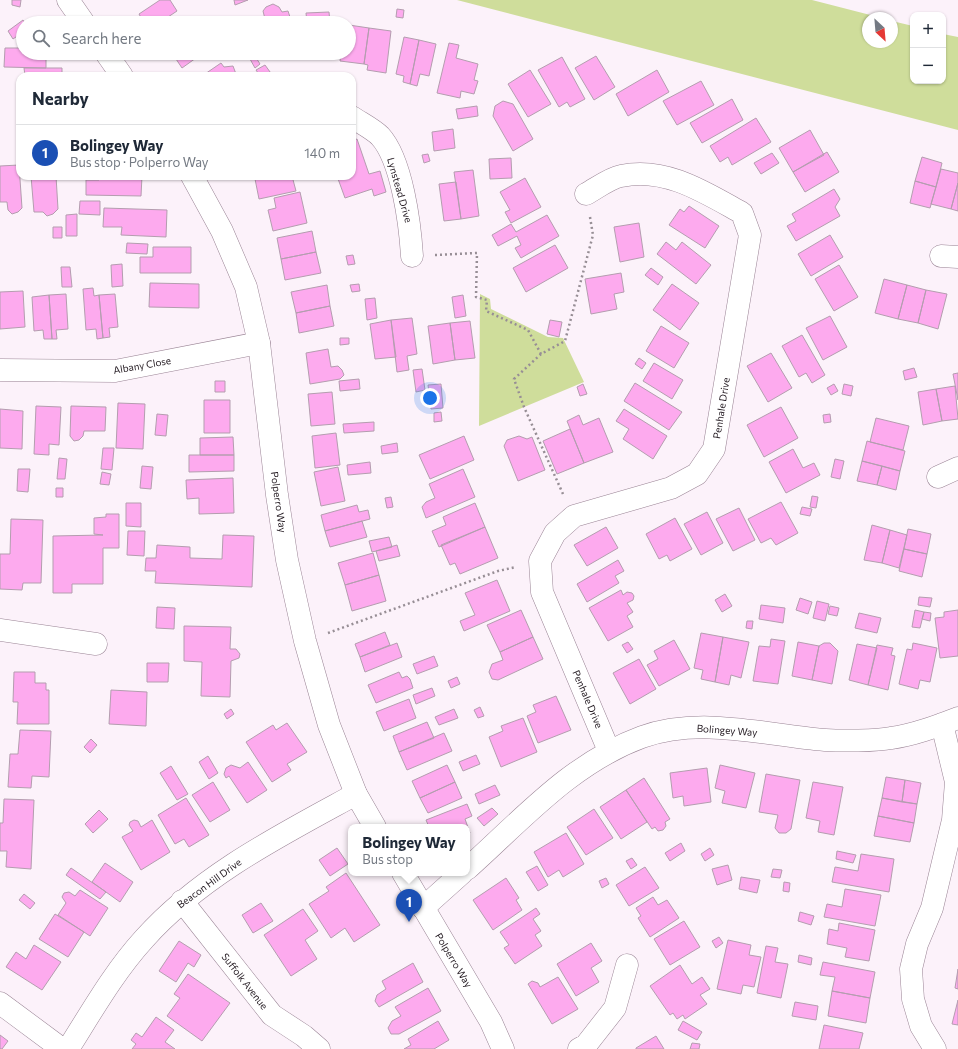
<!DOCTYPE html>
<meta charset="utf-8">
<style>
:root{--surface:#fff;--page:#f6f6f7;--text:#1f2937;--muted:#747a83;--line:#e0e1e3;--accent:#7c3aed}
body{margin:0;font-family:Commissioner,sans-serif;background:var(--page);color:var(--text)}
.controls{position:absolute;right:12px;top:12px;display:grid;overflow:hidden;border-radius:8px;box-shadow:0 1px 3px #0004}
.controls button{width:36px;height:36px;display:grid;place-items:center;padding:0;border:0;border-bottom:1px solid var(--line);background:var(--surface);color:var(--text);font:20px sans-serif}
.compass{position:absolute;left:862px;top:12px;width:36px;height:36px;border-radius:50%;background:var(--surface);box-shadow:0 1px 3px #0004;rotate:154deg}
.you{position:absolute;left:430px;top:398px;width:14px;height:14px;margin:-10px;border:3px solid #fff;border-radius:50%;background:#1a73e8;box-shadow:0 0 0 6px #1a73e833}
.badge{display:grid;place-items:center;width:26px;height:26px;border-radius:50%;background:var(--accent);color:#fff;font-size:13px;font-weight:700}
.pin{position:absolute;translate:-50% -33px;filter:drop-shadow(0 1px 2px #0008)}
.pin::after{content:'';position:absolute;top:21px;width:14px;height:12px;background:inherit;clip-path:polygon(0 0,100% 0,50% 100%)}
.popup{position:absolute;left:348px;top:824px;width:122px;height:52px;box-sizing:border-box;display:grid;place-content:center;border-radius:8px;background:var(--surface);filter:drop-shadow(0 1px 3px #0005);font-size:13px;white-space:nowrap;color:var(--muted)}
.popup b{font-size:15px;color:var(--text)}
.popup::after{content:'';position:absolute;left:50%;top:100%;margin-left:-8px;border:8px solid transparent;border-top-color:var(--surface)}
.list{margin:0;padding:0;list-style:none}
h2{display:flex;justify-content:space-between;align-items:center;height:52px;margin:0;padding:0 16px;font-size:17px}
h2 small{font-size:13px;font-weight:400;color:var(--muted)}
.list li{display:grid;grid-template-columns:26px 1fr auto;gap:12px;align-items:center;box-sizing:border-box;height:56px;padding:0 16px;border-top:1px solid var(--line)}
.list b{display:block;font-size:15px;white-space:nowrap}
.list p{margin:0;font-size:13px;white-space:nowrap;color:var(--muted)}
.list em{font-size:13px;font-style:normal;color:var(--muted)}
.icon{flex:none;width:22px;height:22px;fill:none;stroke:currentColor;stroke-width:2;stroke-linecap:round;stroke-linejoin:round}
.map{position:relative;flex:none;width:958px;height:1049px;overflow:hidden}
.search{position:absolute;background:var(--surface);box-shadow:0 1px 3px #0004;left:16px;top:16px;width:340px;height:44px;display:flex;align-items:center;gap:10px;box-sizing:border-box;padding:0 14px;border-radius:22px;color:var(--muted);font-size:15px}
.panel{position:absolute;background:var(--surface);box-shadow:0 1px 3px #0004;left:16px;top:72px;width:340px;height:108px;border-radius:12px}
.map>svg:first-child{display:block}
.green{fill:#cfdd9b}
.building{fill:#fdaaee;stroke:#b49daf}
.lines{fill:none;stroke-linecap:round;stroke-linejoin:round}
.street-casing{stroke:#9a8495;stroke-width:23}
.secondary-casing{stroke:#9a8495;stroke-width:23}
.path{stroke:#978e95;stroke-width:2.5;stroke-dasharray:2 3;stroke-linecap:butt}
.street{stroke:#fff;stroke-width:22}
.secondary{stroke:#fff;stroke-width:22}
.labels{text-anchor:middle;stroke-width:3;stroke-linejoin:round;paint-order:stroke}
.street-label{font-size:10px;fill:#241b22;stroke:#fff}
</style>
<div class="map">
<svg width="958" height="1049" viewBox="0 0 958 1049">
<rect width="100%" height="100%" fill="#fcf2fa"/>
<!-- green -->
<path class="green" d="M457 0H812L882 18H868V42H892V21L913 26V81H943V34L958 37V130Z
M480 294 490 299 491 309 548 337 563 338 584 382 479 426Z"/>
<!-- building -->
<path class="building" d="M12 0H21L20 7 12 5Z
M160 0H170L177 11 159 23H144L139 14Z
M234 0H248L235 5Z
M273 4 279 7 282 12 288 11 292 23H266L263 11 266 7Z
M397 9 404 10 403 18 396 17Z
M329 12 330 23H307L306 13Z
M188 17 192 23H179Z
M23 20 25 23H23V32L13 39 8 31Z
M349 25 369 28 364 64 340 61 341 53H349Z
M369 28 391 31 386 73 367 70 368 65 364 64Z
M404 37 419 40 410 84 403 82 404 76 396 74Z
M419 40 436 44 429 76 420 74 417 86 410 84Z
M449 43 459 45 456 58 478 64 474 80 478 81 474 94 461 91 460 98 437 93Z
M5 48H23V53H46V68L4 67Z
M172 53H203L182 68Z
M255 56 260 64 255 68 250 59Z
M596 56 615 87 594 100 575 68Z
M562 57 585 99 570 107 567 102 559 107 538 70Z
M221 63 224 67 233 66 236 74 234 76H202Z
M265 65 273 76H260L256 70Z
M24 68H62V76H25Z
M530 70 551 104 528 117 508 84Z
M657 70 669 92 628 116 616 94Z
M701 81 714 105 677 125 663 101Z
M732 99 743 120 702 143 690 123Z
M503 101 513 104 533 139 513 151 493 116 495 106Z
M477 106 478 116 458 119 456 109Z
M756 118 771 142 732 165 728 157 720 162 710 146Z
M453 129 455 148 434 151 432 132Z
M810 130 824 155 793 172 779 148Z
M357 139 369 174 380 171 386 192 374 196 372 189 345 198 337 176H352V141Z
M827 152 839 172 805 192 793 172Z
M772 153 779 163 761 174 754 163Z
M428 154 430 161 424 163 422 155Z
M922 157 942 163 936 187 915 181Z
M511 158 512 178 490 179 489 159Z
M19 165 22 208 18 212 12 214 8 210 7 202H0V166Z
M941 169 958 173V183L951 209 931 204Z
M473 170 479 216 461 219 454 172Z
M31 176H56L58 209 53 214 47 216 43 212H34Z
M99 176H142L141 196 86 195V180H99Z
M265 176H292L296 191 259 199 255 179Z
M525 178 541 207 511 223 505 212 510 210 500 192Z
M915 181 936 187 930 208 910 203Z
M456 182 461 219 444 221 439 184Z
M958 183V211L951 209Z
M834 189 840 199 835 207 840 216 796 241 787 226 796 221 792 214Z
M300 192 307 223 273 231 268 210 276 208 274 198Z
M80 201H100V215L79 214Z
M689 206 719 226 705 248 669 225 680 209 684 212Z
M104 208 167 210 166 237 121 235 122 227H103Z
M77 214V236H66V215Z
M547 215 559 236 521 258 515 248 521 245 517 236 498 246 492 235 511 224 516 232Z
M639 223 644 257 620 262 614 227Z
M53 227H62V238H53Z
M312 231 316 252 281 259 277 238Z
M830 235 843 257 811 276 798 254Z
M666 242 676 250 682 242 711 265 696 284 657 254Z
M127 243 148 244 147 254 126 253Z
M555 245 568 268 526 292 513 268Z
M153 247H191V273H140V257H153Z
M316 252 321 273 285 280 281 259Z
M353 255 355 264 348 265 346 256Z
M122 264 123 286 112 287 111 265Z
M839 265 858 297 834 311 815 279Z
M61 267H70L72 287H62Z
M651 268 663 277 658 285 645 275Z
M621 273 624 292 614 294 617 309 591 314 585 279Z
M884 279 907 285 898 319 875 313Z
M150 283 199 284V308L149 307Z
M359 284 360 291 352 292 350 285Z
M672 284 699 303 680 330 653 310Z
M327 285 330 306 296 313 291 292Z
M907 285 926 290 918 323 898 319Z
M93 288 94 296 99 295 103 338 97 339 96 329 86 330 83 289Z
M926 290 947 294 938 329 918 323Z
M23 291 25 327 0 329V292Z
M66 294 68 329 56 330 57 339H52L49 295Z
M115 294 118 327 109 328 110 337 103 338 99 295Z
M49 295 52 339H44L43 330 34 331 32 297Z
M463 295 466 316 455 318 452 297Z
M375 298 377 318 367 320 365 299Z
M330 306 334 326 299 333 296 313Z
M830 316 847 347 823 360 806 328Z
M412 318 417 354 407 356 409 370 397 372 391 320Z
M391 320 396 357 375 359 370 324Z
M550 320 562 322 559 337 547 334Z
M470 321 475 358 455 360 450 323Z
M450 323 455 360 433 364 428 326Z
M661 326 689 343 674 368 646 351Z
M802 335 825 375 812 383 806 373 799 377 782 346Z
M340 338H349V344L340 345Z
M328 349 331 367 338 366 342 370 344 375 340 379 310 384 306 353Z
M771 353 792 388 768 402 747 366Z
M639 358 646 363 642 369 635 364Z
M654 363 683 380 672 399 643 381Z
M914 368 917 377 905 380 903 371Z
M422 369 425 390 416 392 413 370Z
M958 373V400L953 374Z
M359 379 360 389 340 391 339 381Z
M215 381H225V392H215Z
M635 383 682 412 669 430 624 401Z
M441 384 443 408 431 409 428 385Z
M583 384 587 394 580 396 577 387Z
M834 384 838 391 831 395 827 388Z
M844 384 853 386 851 396 842 394Z
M955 386 958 419 942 421 936 389Z
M936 389 942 421 923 425 918 392Z
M332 392 335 424 311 426 308 394Z
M204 400H230V433H204Z
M118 403 145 404 143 449 116 448Z
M36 406 61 407 59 445 49 444V455L34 454Z
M71 406 106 407 105 431H84L83 436 79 440 74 441 70 436Z
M781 407 798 438 764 457 747 425Z
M0 409 23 411 22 449 0 448Z
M624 409 667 436 653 459 623 439 629 429 616 421Z
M441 412 442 421 434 422V413Z
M157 414 168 415 166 436 155 435Z
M830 414 831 422 824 423 823 415Z
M579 415 583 425 599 418 613 452 584 463 567 421Z
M876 418 909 426 903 450 870 442Z
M374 422V431L344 433 343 424Z
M570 429 584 463 557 474 543 441Z
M336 433 340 465 315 468 312 436Z
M464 436 474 460 430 479 419 455Z
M519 436 527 439 532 437 545 470 518 481 504 446 507 440Z
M233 437 234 455H200V438Z
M867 441 905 451 900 471 862 461Z
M397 443 398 452 382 454 381 446Z
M103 448H114L112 470 101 469Z
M793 449 803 468 814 463 820 475 786 493 769 462Z
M189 455H234V471L189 472Z
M59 458 67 459 65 479H57Z
M835 459 844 461 840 479 831 477Z
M862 461 882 466 877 485 857 481Z
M370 462 371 473 348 475 347 465Z
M142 466 153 467 151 489 140 488Z
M882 466 900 471 896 490 877 485Z
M338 467 345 501 321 506 314 472Z
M18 469H30L28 492 17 491Z
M463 469 475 497 426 518 422 507 426 502 435 498 429 484Z
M102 472 111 474 109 485 100 484Z
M233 478 234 513 199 514V498L187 499 186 480Z
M56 488H63V497H56Z
M812 496 818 497 816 508 810 507Z
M391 497 393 507 387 508 385 498Z
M781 502 798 533 776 545 771 538 761 543 748 519Z
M126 503H141V527L126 526Z
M475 503 485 527 439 547 432 531 446 525 443 517Z
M357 505 359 512 368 510 370 519 325 531 321 515Z
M802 507 812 509 810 516 800 514Z
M739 508 755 540 733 551 716 519Z
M707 512 723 543 701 555 684 524Z
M106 514H119V548H103V584H72V593H53V536L103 535 94 534V518L106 517Z
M675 518 692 549 670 561 667 555 659 559 646 534Z
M11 519 43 520 41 583H23L22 590 0 589V554H10Z
M362 521 367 537 330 547 325 531Z
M872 525 890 530 882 563 864 560Z
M485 527 498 558 460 574 455 563 450 565 441 545Z
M606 527 618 548 587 566 574 545Z
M908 529 931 534 927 554 904 549Z
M890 530 907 535 899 568 882 563Z
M128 531H145L144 556 127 555Z
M223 535 254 536 252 587 155 583 156 571H145L146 558H156L157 545 190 547V558L222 559Z
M389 537 392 547 372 552 369 541Z
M397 545 400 556 379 561 376 551Z
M904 549 927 554 922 577 899 571Z
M373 553 379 575 345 585 338 563Z
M618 560 624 571 615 576 619 583 587 602 577 584Z
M379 575 386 601 352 611 345 585Z
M497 580 510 611 464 631 460 621 475 615 465 593Z
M621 590 623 595 627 592 632 593 634 596 633 600 627 603 633 612 627 616 633 627 608 641 589 608Z
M725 594 732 606 722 612 715 600Z
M919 597 932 598 930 607 918 605Z
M800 598 812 602 808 614 796 610Z
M817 601 829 604 825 621 813 618Z
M761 605 785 608 783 623 759 619Z
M830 606 839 608 837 616 828 614Z
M157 607 175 608 174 629 156 628Z
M521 610 533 637 500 652 487 625Z
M915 610 924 612 920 628 912 627Z
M958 610V656L940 658 935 618 944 617V612Z
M924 612 931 613 930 621 922 619Z
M859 613 881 618 877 633 855 628Z
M747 621H753L752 629 746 628Z
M184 626 231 627 230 649H236L240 654 239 658 231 661 230 697 201 696 202 662 184 661Z
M385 632 390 645 360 657 355 644Z
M701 633 723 637 715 682 701 679 703 670 694 668Z
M533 637 543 659 498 680 492 679 489 672 492 664 503 660 500 652Z
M723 637 749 642 741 678 731 675 729 685 715 682Z
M771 639 785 641 778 684 753 681 759 646 770 647Z
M674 640 690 669 659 686 647 665 658 659 654 651Z
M628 642 633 649 627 653 622 645Z
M798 642 819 646 812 680 792 676Z
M397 643 402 657 365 672 360 657Z
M824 643H830L838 651 832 684 812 680 819 646Z
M913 643 937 648 930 682 920 680 918 689 899 684 907 649 912 650Z
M857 644 877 648 868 685 849 680Z
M877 645 893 648 891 655 895 656 888 690 868 685Z
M434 656 438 666 417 674 413 664Z
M639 659 656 689 630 704 613 673Z
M147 663H169L168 682H147Z
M14 672H35V683H46V690H49V724H17L18 702H13Z
M399 672 402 678 407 676 410 679 413 688 376 703 368 685Z
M457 677 460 684 451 688 448 681Z
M432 688 435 696 416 704 413 695Z
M111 690 147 692 146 726 109 724Z
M556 696 571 730 538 743 527 716 536 712 533 705Z
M409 699 416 718 384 731 376 712Z
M480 707 484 716 478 718 474 710Z
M231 709 234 714 227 719 224 714Z
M454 709 458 718 439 725 435 717Z
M523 718 537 752 501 767 489 737 503 731 501 726Z
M427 722 434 738 399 752 393 736Z
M287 723 307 752 287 764 291 770 272 782 246 742 273 725 276 730Z
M20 730 51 731 49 777 32 776 31 788 8 787 10 754H18Z
M444 733 452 751 407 770 399 752Z
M91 739 97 745 90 753 84 747Z
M476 755 480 764 463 771 459 762Z
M208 756 218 773 209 779 199 762Z
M248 762 267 790 247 803 229 776 226 778 224 774 226 768 231 765 240 768Z
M447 765 455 782 420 798 412 781Z
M720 765 755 773 746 808 722 803 725 791 715 788Z
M171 766 188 794 177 800 160 773Z
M707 768 711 802 684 806 683 796 673 798 670 773Z
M766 774 800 780 791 829 786 833H779L775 828 778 815 759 812Z
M886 777 905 780 902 802 882 798Z
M644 778 670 819 665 822 666 826 663 830 658 831 655 827 652 829 626 790Z
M905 780 921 783 917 804 902 802Z
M213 782 230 810 210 822 192 795Z
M455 782 462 798 428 813 420 798Z
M813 782 843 787 834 835 818 832 820 821 806 818Z
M495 785 500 795 479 804 475 794Z
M626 790 647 822 621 839 600 807Z
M186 798 209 835 189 847 184 839 175 844 158 815Z
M882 798 917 804 914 823 878 816Z
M4 799 34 800 31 869 6 867 7 851H0V823H3Z
M467 804 472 816 465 819 470 833 467 834V827H429L426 820Z
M492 808 498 814 484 826 477 818Z
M594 809 613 838 586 855 567 827Z
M99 810 108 819 93 833 85 824Z
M878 816 914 823 910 842 874 836Z
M134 820 138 821 141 827 152 820 170 852 141 870 122 837 133 831 129 825 130 822Z
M566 833 584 864 563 877 559 870 548 877 534 852Z
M681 843 685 851 670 861 665 853Z
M337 848 348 864 330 876 319 860Z
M710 848 714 855 705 861 701 854Z
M837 851 856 855 853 863 836 859Z
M861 854 894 859 889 892 832 882 835 867 858 871Z
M632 858 637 865 631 869 626 861Z
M105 863 133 882 120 902 92 882Z
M728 865 732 880 717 885 712 869Z
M537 866 548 885 538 891 526 872Z
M645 867 659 888 629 906 616 885Z
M71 868 106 892 100 899 66 875Z
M773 869 782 870 780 878 771 877Z
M346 873 380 925 354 942 345 928 331 938 309 904 329 891 326 887Z
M741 877 760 880 757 893 739 889Z
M506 878 519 898 516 900 522 910 493 930 473 900Z
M606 878 609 884 602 888 599 881Z
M784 882 790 883 789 892 783 891Z
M845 889 881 895 875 926 824 917 827 904 842 907Z
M80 890 108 908 90 936 58 915 66 903 62 897 64 893 69 892 75 896Z
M24 894 35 903 30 909 19 900Z
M653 897 658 905 667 900 679 918 650 937 638 918 641 916 636 908Z
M261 903 273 921 253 933 242 915Z
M536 908 540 914 533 919 541 931 535 935 542 946 515 964 504 948 509 945 500 932Z
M303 909 318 931 305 940 317 959 291 976 264 935Z
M800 912 814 916 811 925 798 921Z
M55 914 84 932 68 957 39 939Z
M684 921 700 947 670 965 654 939Z
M839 923 875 930 869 961 845 957 847 948 827 944 829 929 838 931Z
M719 937 723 943 716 948 712 941Z
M728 940 751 945 749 955 761 957 754 987 743 985 741 994 717 989Z
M179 941 201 955 194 967 188 963 176 982 159 971Z
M591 943 602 961 591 968 599 982 576 996 557 964Z
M34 945 61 962 42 990 6 967 16 952 26 959Z
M766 946 778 948 775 962 788 964 781 998 757 993Z
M799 955 812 958 811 965 798 962Z
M823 962 875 972 870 998 832 991 835 977 820 975Z
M413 963 423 982 379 1007 375 1001 377 995 386 989 382 981Z
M680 965 692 984 702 977 710 989 700 995 707 1004 685 1019 683 1015 677 1019 673 1013 670 1015 650 986Z
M958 969V989L955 988Z
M188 974 230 1003 202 1041 167 1016 180 998 174 994Z
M558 977 578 1009 552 1024 528 984 532 981 538 983 540 987Z
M428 988 441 1011 399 1034H391L388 1028 392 1021 401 1016 395 1007Z
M832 991 870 998 866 1023 828 1016Z
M958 1000V1025L952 1024Z
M795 1002 818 1006 816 1020 792 1016Z
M156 1017 174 1030 165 1042 175 1049H132L136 1044 131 1040 136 1033 142 1037Z
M438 1021 449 1040 434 1049H404L411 1045 408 1039Z
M683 1021 702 1032 697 1040 678 1030Z
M824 1025 863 1033 859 1049H819Z
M0 1035 8 1041 2 1049H0Z
M656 1036 664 1049H636V1048Z
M692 1043 700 1044 699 1049H690Z"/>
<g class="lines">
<!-- street casing -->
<g class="street-casing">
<path id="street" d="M352 117C361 123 373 129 380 136 402 160 410 224 412 256
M586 194C597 188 610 178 621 176 665 166 706 193 742 213L750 235 714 449 697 474 671 488 574 516 555 533 540 561 542 592 609 751
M941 256 958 257
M0 370 115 371 259 343
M938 477 958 468
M0 630 96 644
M467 869C522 820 571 763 642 737 701 716 765 735 825 740 841 741 876 741 891 738 914 735 937 726 958 718
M182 901 272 1015 304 1036 319 1049
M423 908 462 873
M0 1003 62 1049
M68 1049C92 1011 114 972 144 939 201 875 281 835 356 794
M579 1049 586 1045 615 1008 627 965
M935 1049 921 1026 913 999 911 969 917 944 932 908 953 820 956 782 942 724"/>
</g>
<!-- secondary casing -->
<g class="secondary-casing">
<path id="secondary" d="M68 0 84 23
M106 53 122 76
M192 176 222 231 246 287 259 343 277 495 287 560 305 641 329 725 356 794 375 827
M403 873 491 1022 503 1049"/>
</g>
<!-- path -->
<path class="path" d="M435 255 477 253 476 297 487 300 486 311 528 330 541 354
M563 494 524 407 514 379 541 354 565 341 593 235 590 217
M328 633 498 571 516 567"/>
<!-- street -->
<use href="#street" class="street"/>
<!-- secondary -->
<use href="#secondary" class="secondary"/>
</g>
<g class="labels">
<!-- street labels -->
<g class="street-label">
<text transform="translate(400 190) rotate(74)" y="4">Lynstead Drive</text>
<text transform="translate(142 365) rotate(-10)" y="4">Albany Close</text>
<text transform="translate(721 408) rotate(-81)" y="4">Penhale Drive</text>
<text transform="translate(279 502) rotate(82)" y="4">Polperro Way</text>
<text transform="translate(588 699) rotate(67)" y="4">Penhale Drive</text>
<text transform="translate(727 730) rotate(4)" y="4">Bolingey Way</text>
<text transform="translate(209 883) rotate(-36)" y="4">Beacon Hill Drive</text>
<text transform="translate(454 960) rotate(59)" y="4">Polperro Way</text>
<text transform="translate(245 981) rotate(52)" y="4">Suffolk Avenue</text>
</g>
</g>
</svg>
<div class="controls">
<button>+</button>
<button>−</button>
</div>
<svg class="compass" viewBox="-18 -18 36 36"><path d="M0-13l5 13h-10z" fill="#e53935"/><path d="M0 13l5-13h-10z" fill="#747a83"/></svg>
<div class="you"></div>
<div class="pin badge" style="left:409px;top:922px;background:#1a4fb4">1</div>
<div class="popup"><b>Bolingey Way</b>Bus stop</div>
<div class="search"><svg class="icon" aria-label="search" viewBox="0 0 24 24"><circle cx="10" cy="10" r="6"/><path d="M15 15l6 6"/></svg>Search here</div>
<section class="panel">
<h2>Nearby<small></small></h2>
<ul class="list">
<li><span class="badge" style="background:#1a4fb4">1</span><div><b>Bolingey Way</b><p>Bus stop · Polperro Way</p></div><em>140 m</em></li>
</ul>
</section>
</div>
